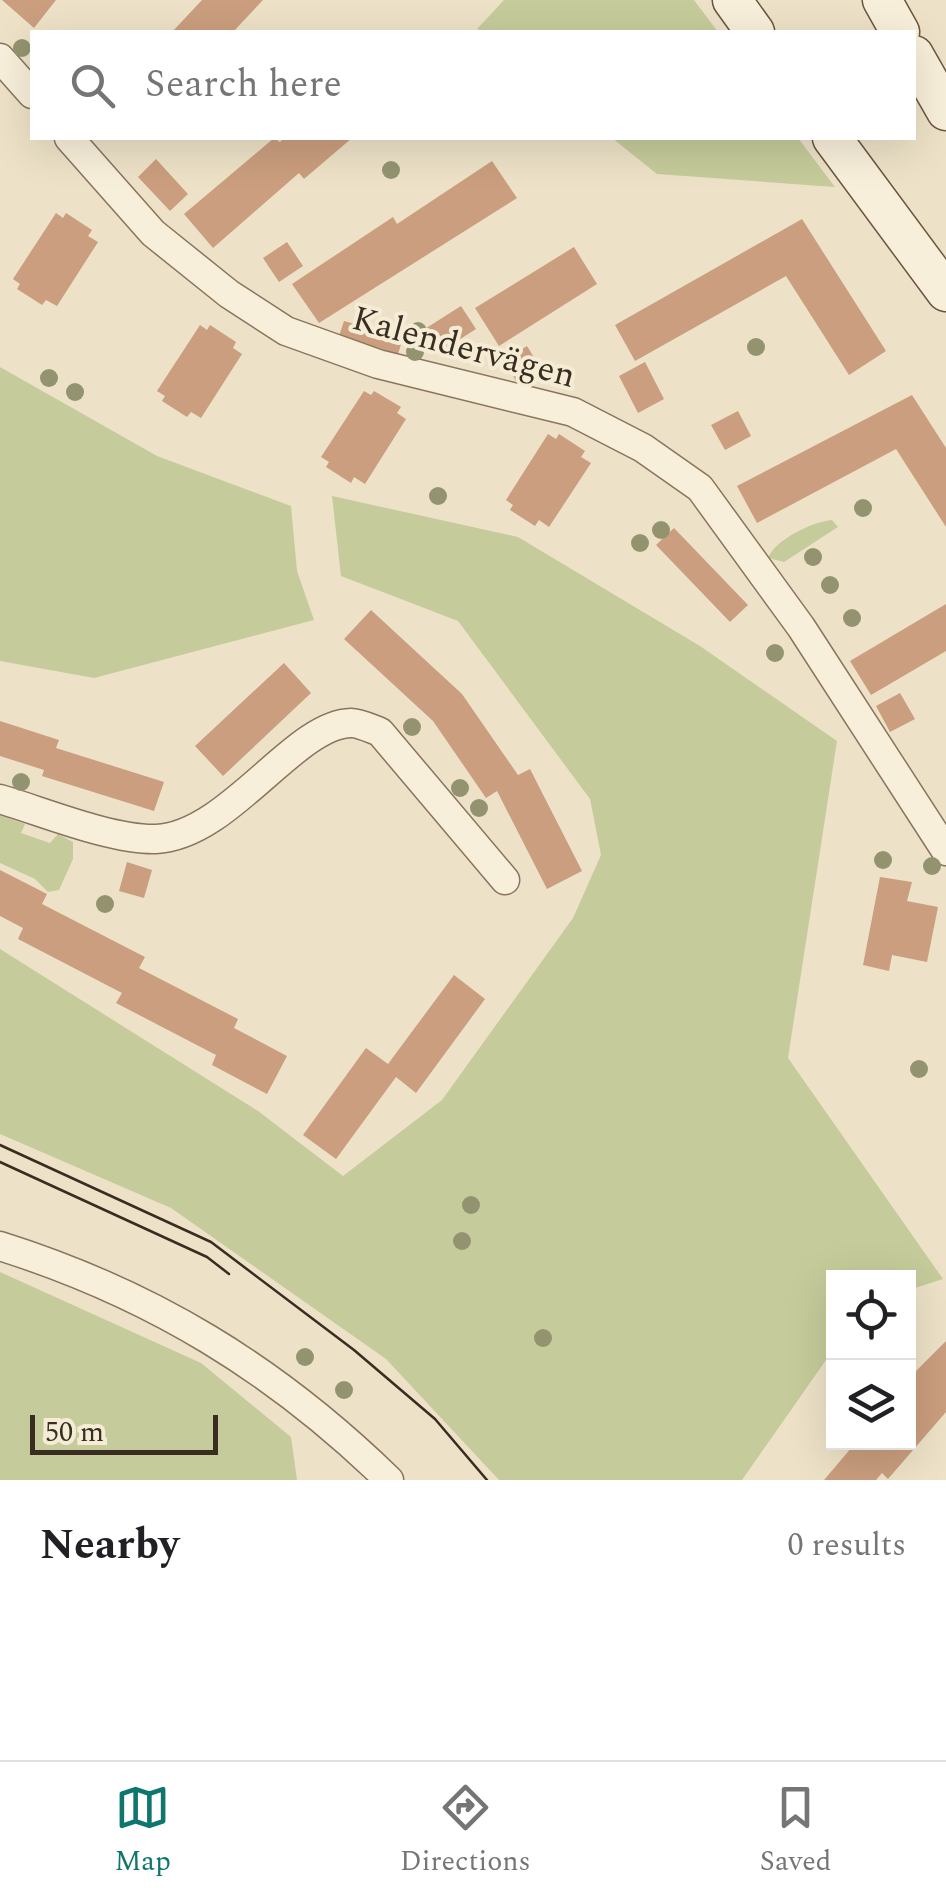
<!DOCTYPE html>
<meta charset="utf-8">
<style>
:root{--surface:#fff;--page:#f2f2f2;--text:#202124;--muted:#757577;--line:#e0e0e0;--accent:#0f766e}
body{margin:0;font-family:Spectral,serif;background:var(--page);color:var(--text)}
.controls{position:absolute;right:30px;bottom:30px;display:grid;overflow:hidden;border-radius:0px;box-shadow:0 10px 40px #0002}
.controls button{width:90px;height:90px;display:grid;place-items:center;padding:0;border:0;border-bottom:2px solid var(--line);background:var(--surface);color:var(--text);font:50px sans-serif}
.scale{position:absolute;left:30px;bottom:25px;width:188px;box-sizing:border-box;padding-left:10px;border:5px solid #392c20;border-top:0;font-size:28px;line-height:35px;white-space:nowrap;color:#392c20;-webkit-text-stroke:8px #f5ecd6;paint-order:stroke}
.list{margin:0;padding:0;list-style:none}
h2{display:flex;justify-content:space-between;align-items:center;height:130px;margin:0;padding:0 40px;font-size:42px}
h2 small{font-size:32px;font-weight:400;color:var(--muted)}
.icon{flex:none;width:55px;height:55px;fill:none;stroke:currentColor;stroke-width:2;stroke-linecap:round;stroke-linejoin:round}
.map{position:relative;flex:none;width:946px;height:1480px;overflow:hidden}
.search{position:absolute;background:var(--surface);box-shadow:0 10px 40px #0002;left:30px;right:30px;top:30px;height:110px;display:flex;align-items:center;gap:25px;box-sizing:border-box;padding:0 35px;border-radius:0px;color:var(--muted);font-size:38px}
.sheet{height:280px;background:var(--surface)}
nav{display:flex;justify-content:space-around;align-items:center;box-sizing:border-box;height:140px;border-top:2px solid var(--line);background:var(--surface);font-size:28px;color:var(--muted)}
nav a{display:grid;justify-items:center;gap:5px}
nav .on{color:var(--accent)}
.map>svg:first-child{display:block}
.green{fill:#c6cb9b}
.building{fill:#ca9e7e}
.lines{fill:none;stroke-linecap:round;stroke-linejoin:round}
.street-casing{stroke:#89745d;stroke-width:31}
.secondary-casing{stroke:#6b5540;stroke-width:41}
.street{stroke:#f8efda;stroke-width:28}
.secondary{stroke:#f8efda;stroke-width:38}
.tram{stroke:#392c20;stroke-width:2.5}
.tree{fill:#93946f}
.labels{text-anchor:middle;stroke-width:8;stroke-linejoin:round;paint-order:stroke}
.street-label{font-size:35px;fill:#392c20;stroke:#f5ecd6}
</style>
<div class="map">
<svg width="946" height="1480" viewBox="0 0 946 1480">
<rect width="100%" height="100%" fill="#ede2c7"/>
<!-- green -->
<path class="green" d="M504 0H694L718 32H482L477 29Z
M612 138H798L835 187 657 174Z
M0 367 157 456 291 506 297 571 314 620 94 678 0 661Z
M332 496 518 537 700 646 837 741 788 1058 943 1279 909 1290 908 1278H834L833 1350 742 1480H499L386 1359 171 1208 0 1134V949L258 1111 343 1176 442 1100 573 918 601 855 590 799 458 621 341 576Z
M832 520 838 527 784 562 768 558C776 539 812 522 832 520Z
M0 815 25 824 21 833 50 843 58 834 73 842V859L59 890 48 892 35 879 0 863Z
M0 1272 201 1363 291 1437 297 1480H0Z"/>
<!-- building -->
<path class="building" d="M2 0H56L34 28Z
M202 0H263L233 32H172Z
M274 138 280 142 284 138H352L304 179 299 173 213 248 184 214Z
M156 159 188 194 170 211 138 177Z
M492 161 517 198 319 323 292 284 393 217 397 224Z
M56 213 63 218 66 213 92 230 88 236 98 242 57 306 46 300 42 305 17 289 20 284 13 279Z
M802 219 886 351 849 375 786 276 635 361 615 325Z
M287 242 303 266 279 282 263 258Z
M574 247 597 284 499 346 475 308Z
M461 306 476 329 435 355 420 332Z
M344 321 403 338 398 354 339 336Z
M200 325 207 330 210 325 236 342 233 348 242 354 201 418 191 412 187 417 162 401 165 396 157 391Z
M527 346 541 369 517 383 504 360Z
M645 362 664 399 638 413 619 376Z
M364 391 371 395 374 391 401 407 397 413 406 419 365 484 354 477 351 483 326 467 329 462 321 457Z
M912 395 946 448V527L896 449 757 523 737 486Z
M738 411 751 436 725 450 711 425Z
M548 434 556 439 559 434 585 451 581 457 591 463 549 527 539 520 535 526 510 510 513 505 506 500Z
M674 528 748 605 730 622 656 545Z
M946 604V651L871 695 850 661Z
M371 610 462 694 518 775 530 769 582 871 547 889 497 791 486 798 433 721 344 639Z
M284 663 311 693 223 776 195 746Z
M900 693 915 719 890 732 876 706Z
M0 721 59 740 56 748 164 782 154 811 42 776 44 770 0 756Z
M127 862 152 870 144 898 119 891Z
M0 870 47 894 42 904 145 957 139 968 238 1019 234 1028 287 1056 267 1094 212 1065 216 1055 116 1003 122 993 18 939 23 928 0 916Z
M880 877 912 882 907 901 938 907 927 962 892 955 889 971 863 965Z
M454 975 485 999 416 1093 396 1077 336 1159 303 1135 366 1048 388 1064Z
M946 1341V1412L888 1479 882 1473 876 1480H824L852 1447 846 1442H908V1379Z"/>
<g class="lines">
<!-- street casing -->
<g class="street-casing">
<path id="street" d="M0 58 32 94
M69 138 153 233 229 294 286 331 378 364 573 412 643 448 700 488 801 627 946 851
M0 799C44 812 111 840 156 839 229 836 294 724 351 723 360 723 372 729 380 732L505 880
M0 1246C152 1294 275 1369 389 1480"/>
</g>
<!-- secondary casing -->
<g class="secondary-casing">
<path id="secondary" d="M732 0 755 32
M882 0 900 32
M914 55 946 111
M832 138 946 292"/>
</g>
<!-- street -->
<use href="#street" class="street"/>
<!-- secondary -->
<use href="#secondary" class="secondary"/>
<!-- tram -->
<path class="tram" d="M0 1145 211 1242 354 1350 435 1419 487 1480
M0 1162 207 1257 229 1274"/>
</g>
<!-- trees -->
<g class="tree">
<circle cx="22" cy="48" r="9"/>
<circle cx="391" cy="170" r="9"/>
<circle cx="418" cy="331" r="9"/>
<circle cx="756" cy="347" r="9"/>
<circle cx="415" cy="352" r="9"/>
<circle cx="49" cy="378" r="9"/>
<circle cx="75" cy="392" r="9"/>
<circle cx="438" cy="496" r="9"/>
<circle cx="863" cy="508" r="9"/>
<circle cx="661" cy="530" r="9"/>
<circle cx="640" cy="543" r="9"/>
<circle cx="813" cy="557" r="9"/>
<circle cx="830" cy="585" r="9"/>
<circle cx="852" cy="618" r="9"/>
<circle cx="775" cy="653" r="9"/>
<circle cx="412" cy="727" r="9"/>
<circle cx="21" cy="782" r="9"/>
<circle cx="460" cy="788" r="9"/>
<circle cx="479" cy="808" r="9"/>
<circle cx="883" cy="860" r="9"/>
<circle cx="932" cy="866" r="9"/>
<circle cx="105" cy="904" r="9"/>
<circle cx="919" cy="1069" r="9"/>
<circle cx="471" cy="1205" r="9"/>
<circle cx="462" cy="1241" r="9"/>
<circle cx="543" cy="1338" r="9"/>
<circle cx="305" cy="1357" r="9"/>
<circle cx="344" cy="1390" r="9"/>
</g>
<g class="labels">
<!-- street labels -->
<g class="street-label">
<text transform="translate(464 346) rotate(15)" y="12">Kalendervägen</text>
</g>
</g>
</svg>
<div class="controls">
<button><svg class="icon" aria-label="locate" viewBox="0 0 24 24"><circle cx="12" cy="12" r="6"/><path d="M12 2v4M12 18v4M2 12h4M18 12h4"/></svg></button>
<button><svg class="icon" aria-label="layers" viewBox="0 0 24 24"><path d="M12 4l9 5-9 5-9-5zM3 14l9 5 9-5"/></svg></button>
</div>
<div class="scale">50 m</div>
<div class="search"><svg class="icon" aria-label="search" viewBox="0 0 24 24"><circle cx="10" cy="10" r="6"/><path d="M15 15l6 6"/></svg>Search here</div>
</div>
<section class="sheet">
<h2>Nearby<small>0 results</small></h2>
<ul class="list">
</ul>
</section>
<nav>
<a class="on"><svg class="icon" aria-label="map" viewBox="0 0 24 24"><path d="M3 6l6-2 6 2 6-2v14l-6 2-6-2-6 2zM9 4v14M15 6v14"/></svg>Map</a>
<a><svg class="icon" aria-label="directions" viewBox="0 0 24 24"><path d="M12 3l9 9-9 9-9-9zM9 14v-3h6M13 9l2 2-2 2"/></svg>Directions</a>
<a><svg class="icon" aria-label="saved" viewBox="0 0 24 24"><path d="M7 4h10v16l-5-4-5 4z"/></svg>Saved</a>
</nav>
